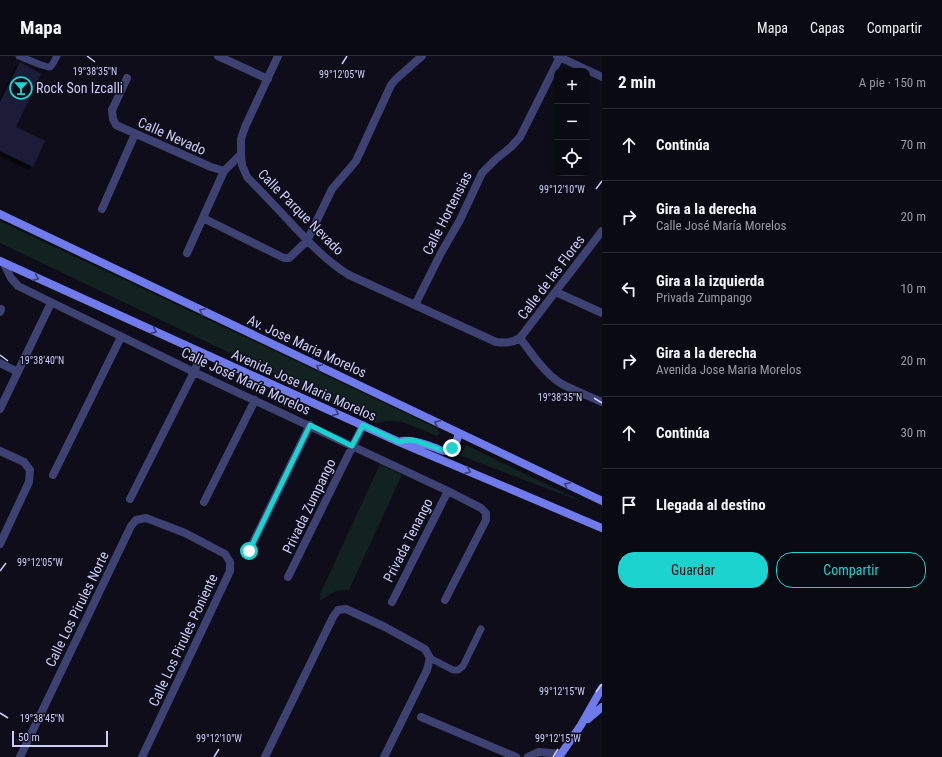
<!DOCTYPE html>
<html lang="es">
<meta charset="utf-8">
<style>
:root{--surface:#0a0a13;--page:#13131c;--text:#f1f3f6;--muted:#999aa0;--line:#2a2b33;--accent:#1dd3d0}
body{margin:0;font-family:"Roboto Condensed",sans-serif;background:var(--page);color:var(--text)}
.controls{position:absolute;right:12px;top:12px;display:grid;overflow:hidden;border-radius:8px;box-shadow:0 2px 10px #0003}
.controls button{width:36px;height:36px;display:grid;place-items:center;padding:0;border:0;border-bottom:1px solid var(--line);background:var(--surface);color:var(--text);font:20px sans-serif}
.scale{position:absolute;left:12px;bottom:10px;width:96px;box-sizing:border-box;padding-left:4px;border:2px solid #ccccf8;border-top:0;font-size:11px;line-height:14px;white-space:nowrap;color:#ccccf8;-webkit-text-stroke:3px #0e0d19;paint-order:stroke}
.stop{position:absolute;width:12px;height:12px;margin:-9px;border:3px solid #1dd3d0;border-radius:50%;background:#fff}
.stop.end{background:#1dd3d0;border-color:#fff;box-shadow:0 1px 4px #0008}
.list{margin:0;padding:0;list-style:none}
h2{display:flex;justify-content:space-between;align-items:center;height:52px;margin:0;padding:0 16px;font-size:17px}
h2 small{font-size:13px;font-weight:400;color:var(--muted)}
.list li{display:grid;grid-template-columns:26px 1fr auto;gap:12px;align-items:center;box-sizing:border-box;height:72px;padding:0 16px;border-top:1px solid var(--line)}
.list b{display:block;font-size:15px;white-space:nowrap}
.list p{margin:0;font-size:13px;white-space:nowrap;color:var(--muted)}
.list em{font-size:13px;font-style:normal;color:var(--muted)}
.actions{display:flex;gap:8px;padding:12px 16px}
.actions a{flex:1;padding:9px 0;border:1px solid var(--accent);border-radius:16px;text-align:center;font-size:14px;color:var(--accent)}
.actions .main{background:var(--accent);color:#111}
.icon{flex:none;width:22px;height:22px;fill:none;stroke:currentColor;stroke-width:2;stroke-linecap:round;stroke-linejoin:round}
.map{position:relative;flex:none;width:602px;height:701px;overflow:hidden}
header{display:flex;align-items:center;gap:24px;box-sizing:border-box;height:56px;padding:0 20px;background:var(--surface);border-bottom:1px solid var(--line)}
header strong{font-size:19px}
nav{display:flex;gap:22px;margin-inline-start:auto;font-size:14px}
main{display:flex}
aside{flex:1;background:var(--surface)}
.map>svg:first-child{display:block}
.green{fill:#112220}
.building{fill:#1e1c38;filter:url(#shadow)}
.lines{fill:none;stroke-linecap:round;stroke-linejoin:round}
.service{stroke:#3e4272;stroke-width:7}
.minor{stroke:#3e4272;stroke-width:8}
.secondary{stroke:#707beb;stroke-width:8}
.oneway{stroke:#3a3e77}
.route{stroke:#1dd3d0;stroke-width:5}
.ticks{fill:none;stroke:#ccccf8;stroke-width:1.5}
.labels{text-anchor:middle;stroke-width:3;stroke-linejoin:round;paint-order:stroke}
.poi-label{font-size:14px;fill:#ccccf8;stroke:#0e0d19;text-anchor:start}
.street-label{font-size:14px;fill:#ccccf8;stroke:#0e0d19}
.ticks-label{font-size:10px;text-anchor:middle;fill:#ccccf8;stroke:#0e0d19;stroke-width:3;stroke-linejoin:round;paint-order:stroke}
</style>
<header>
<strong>Mapa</strong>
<nav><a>Mapa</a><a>Capas</a><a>Compartir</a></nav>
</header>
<main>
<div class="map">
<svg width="602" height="701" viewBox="0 0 602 701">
<defs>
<filter id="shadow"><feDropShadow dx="-3.5" dy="3.5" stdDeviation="0" flood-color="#0009"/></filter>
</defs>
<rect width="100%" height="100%" fill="#0e0d19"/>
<!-- green -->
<path class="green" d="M0 165 437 372 440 377 437 380 402 366 389 365 376 367 0 187Z
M466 389 585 447 459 399 463 395Z
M380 408 402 419 349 534C335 533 331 538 320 545V538Z"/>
<!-- building -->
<path class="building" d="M20 6 41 18 16 71 45 85 33 111 0 95V46Z"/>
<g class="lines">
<!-- service -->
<path class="service" d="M19 0C24 2 47 12 50 11 53 9 55 3 57 0
M430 602 453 614H458L463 610 481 573"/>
<!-- minor -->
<path class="minor" d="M218 0 268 23
M278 0 245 71 241 83V98L242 109 247 121C262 136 276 151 290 166 308 185 326 205 349 219L496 286C505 287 512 287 520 282L602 175
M557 0 602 21
M127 22 112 54 113 63 116 69 211 111 224 115
M102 153 135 78
M203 162 284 202H289L307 185 332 133 356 105 391 29 395 24 422 0
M187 197 224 115 241 98
M4 208 11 222 18 230 194 316 448 435 481 452 486 457V464L445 544
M556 236 602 257
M415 249 441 197 460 164 482 117 496 103 511 91 520 81 560 1
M0 256 1 253
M520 282C531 297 546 319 562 328 575 335 589 340 602 346
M0 307 18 316
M0 353 51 247
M0 395 24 406 30 414 29 426 0 488
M53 419 121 281
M130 443 194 316 202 297
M204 446 255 344
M249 495 310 369
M288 521 363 369
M392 546 448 435
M421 661 516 701
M20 701 131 470 136 464 146 462 185 477 225 498 230 506V515L142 701
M265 701 333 561 338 554 346 553 385 571 425 593 430 602 427 614 384 701
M528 701 539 696 561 698"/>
<!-- secondary -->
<path class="secondary" d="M0 158 602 445
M0 205 399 386 602 472
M402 385C414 384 424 388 436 392 438 393 442 395 445 395 454 395 457 384 459 377
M588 663 602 651
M559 701 581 669 602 632"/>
</g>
<!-- one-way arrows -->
<defs><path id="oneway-chevron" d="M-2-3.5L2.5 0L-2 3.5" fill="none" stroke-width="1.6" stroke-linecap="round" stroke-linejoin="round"/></defs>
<g class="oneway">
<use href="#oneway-chevron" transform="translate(36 222) rotate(24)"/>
<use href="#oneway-chevron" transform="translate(202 255) rotate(-155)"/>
<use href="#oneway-chevron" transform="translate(154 275) rotate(24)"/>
<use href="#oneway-chevron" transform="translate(319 311) rotate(-155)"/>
<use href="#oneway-chevron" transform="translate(336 357) rotate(24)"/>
<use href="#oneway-chevron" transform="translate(437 367) rotate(-155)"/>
<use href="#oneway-chevron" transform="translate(468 415) rotate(23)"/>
<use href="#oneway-chevron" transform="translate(567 429) rotate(-154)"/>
</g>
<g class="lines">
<!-- route -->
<path class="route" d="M249 495 310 369 352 390 363 369 399 386 409 384 416 385 445 395 452 392"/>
</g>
<!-- ticks -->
<path class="ticks" d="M87 0 95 6M342 8 347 0M596 133 602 125M0 299 8 305M594 342 602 347M0 515 6 507M596 636 602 628M0 657 8 662M214 701 219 693M553 701 558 693"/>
<!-- icons -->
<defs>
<g id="bar-ring" transform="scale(1.15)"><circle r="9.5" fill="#0e0d19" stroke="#1dd3d0" stroke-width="1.5"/><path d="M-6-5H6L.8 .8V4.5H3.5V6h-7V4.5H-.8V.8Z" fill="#1dd3d0"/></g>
</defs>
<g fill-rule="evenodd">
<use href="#bar-ring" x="21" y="32"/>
</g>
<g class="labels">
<!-- poi labels -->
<g class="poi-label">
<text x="36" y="37">Rock Son Izcalli</text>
</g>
<!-- street labels -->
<g class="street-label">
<text transform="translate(172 80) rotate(24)" y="5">Calle Nevado</text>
<text transform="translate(301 156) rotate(45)" y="5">Calle Parque Nevado</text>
<text transform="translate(447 157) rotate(-63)" y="5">Calle Hortensias</text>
<text transform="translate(551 221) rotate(-53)" y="5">Calle de las Flores</text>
<text transform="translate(307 290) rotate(25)" y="5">Av. Jose Maria Morelos</text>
<text transform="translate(246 325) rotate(25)" y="5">Calle José María Morelos</text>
<text transform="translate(304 329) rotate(24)" y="5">Avenida Jose Maria Morelos</text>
<text transform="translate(309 450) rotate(-64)" y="5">Privada Zumpango</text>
<text transform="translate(408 484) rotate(-63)" y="5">Privada Tenango</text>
<text transform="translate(77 553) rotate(-64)" y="5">Calle Los Pirules Norte</text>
<text transform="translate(183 584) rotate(-65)" y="5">Calle Los Pirules Poniente</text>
</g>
</g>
<g class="ticks-label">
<text x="95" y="19">19°38'35"N</text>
<text x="342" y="22">99°12'05"W</text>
<text x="562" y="137">99°12'10"W</text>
<text x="42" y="308">19°38'40"N</text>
<text x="560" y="345">19°38'35"N</text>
<text x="40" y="510">99°12'05"W</text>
<text x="562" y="639">99°12'15"W</text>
<text x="42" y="666">19°38'45"N</text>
<text x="219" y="686">99°12'10"W</text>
<text x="558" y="686">99°12'15"W</text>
</g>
</svg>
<div class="controls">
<button>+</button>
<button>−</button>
<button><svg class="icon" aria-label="locate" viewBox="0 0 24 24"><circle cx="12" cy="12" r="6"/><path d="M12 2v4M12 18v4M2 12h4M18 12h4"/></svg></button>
</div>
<div class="scale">50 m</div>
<div class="stop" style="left:249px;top:495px"></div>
<div class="stop end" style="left:452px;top:392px"></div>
</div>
<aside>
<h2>2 min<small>A pie · 150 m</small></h2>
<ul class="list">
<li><svg class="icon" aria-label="ahead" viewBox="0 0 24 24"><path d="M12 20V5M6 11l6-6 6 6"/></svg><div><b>Continúa</b></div><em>70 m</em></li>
<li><svg class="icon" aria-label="right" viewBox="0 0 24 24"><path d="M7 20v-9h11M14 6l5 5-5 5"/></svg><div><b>Gira a la derecha</b><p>Calle José María Morelos</p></div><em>20 m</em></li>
<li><svg class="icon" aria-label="left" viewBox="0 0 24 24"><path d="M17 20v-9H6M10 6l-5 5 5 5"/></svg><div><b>Gira a la izquierda</b><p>Privada Zumpango</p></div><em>10 m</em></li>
<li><svg class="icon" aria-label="right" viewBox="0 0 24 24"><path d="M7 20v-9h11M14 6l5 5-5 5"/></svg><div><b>Gira a la derecha</b><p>Avenida Jose Maria Morelos</p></div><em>20 m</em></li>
<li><svg class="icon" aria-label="ahead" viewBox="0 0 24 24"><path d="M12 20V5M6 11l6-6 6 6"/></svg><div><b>Continúa</b></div><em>30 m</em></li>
<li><svg class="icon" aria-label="arrive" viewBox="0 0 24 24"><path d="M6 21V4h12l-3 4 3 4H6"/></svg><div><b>Llegada al destino</b></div></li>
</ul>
<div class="actions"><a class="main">Guardar</a><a>Compartir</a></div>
</aside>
</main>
